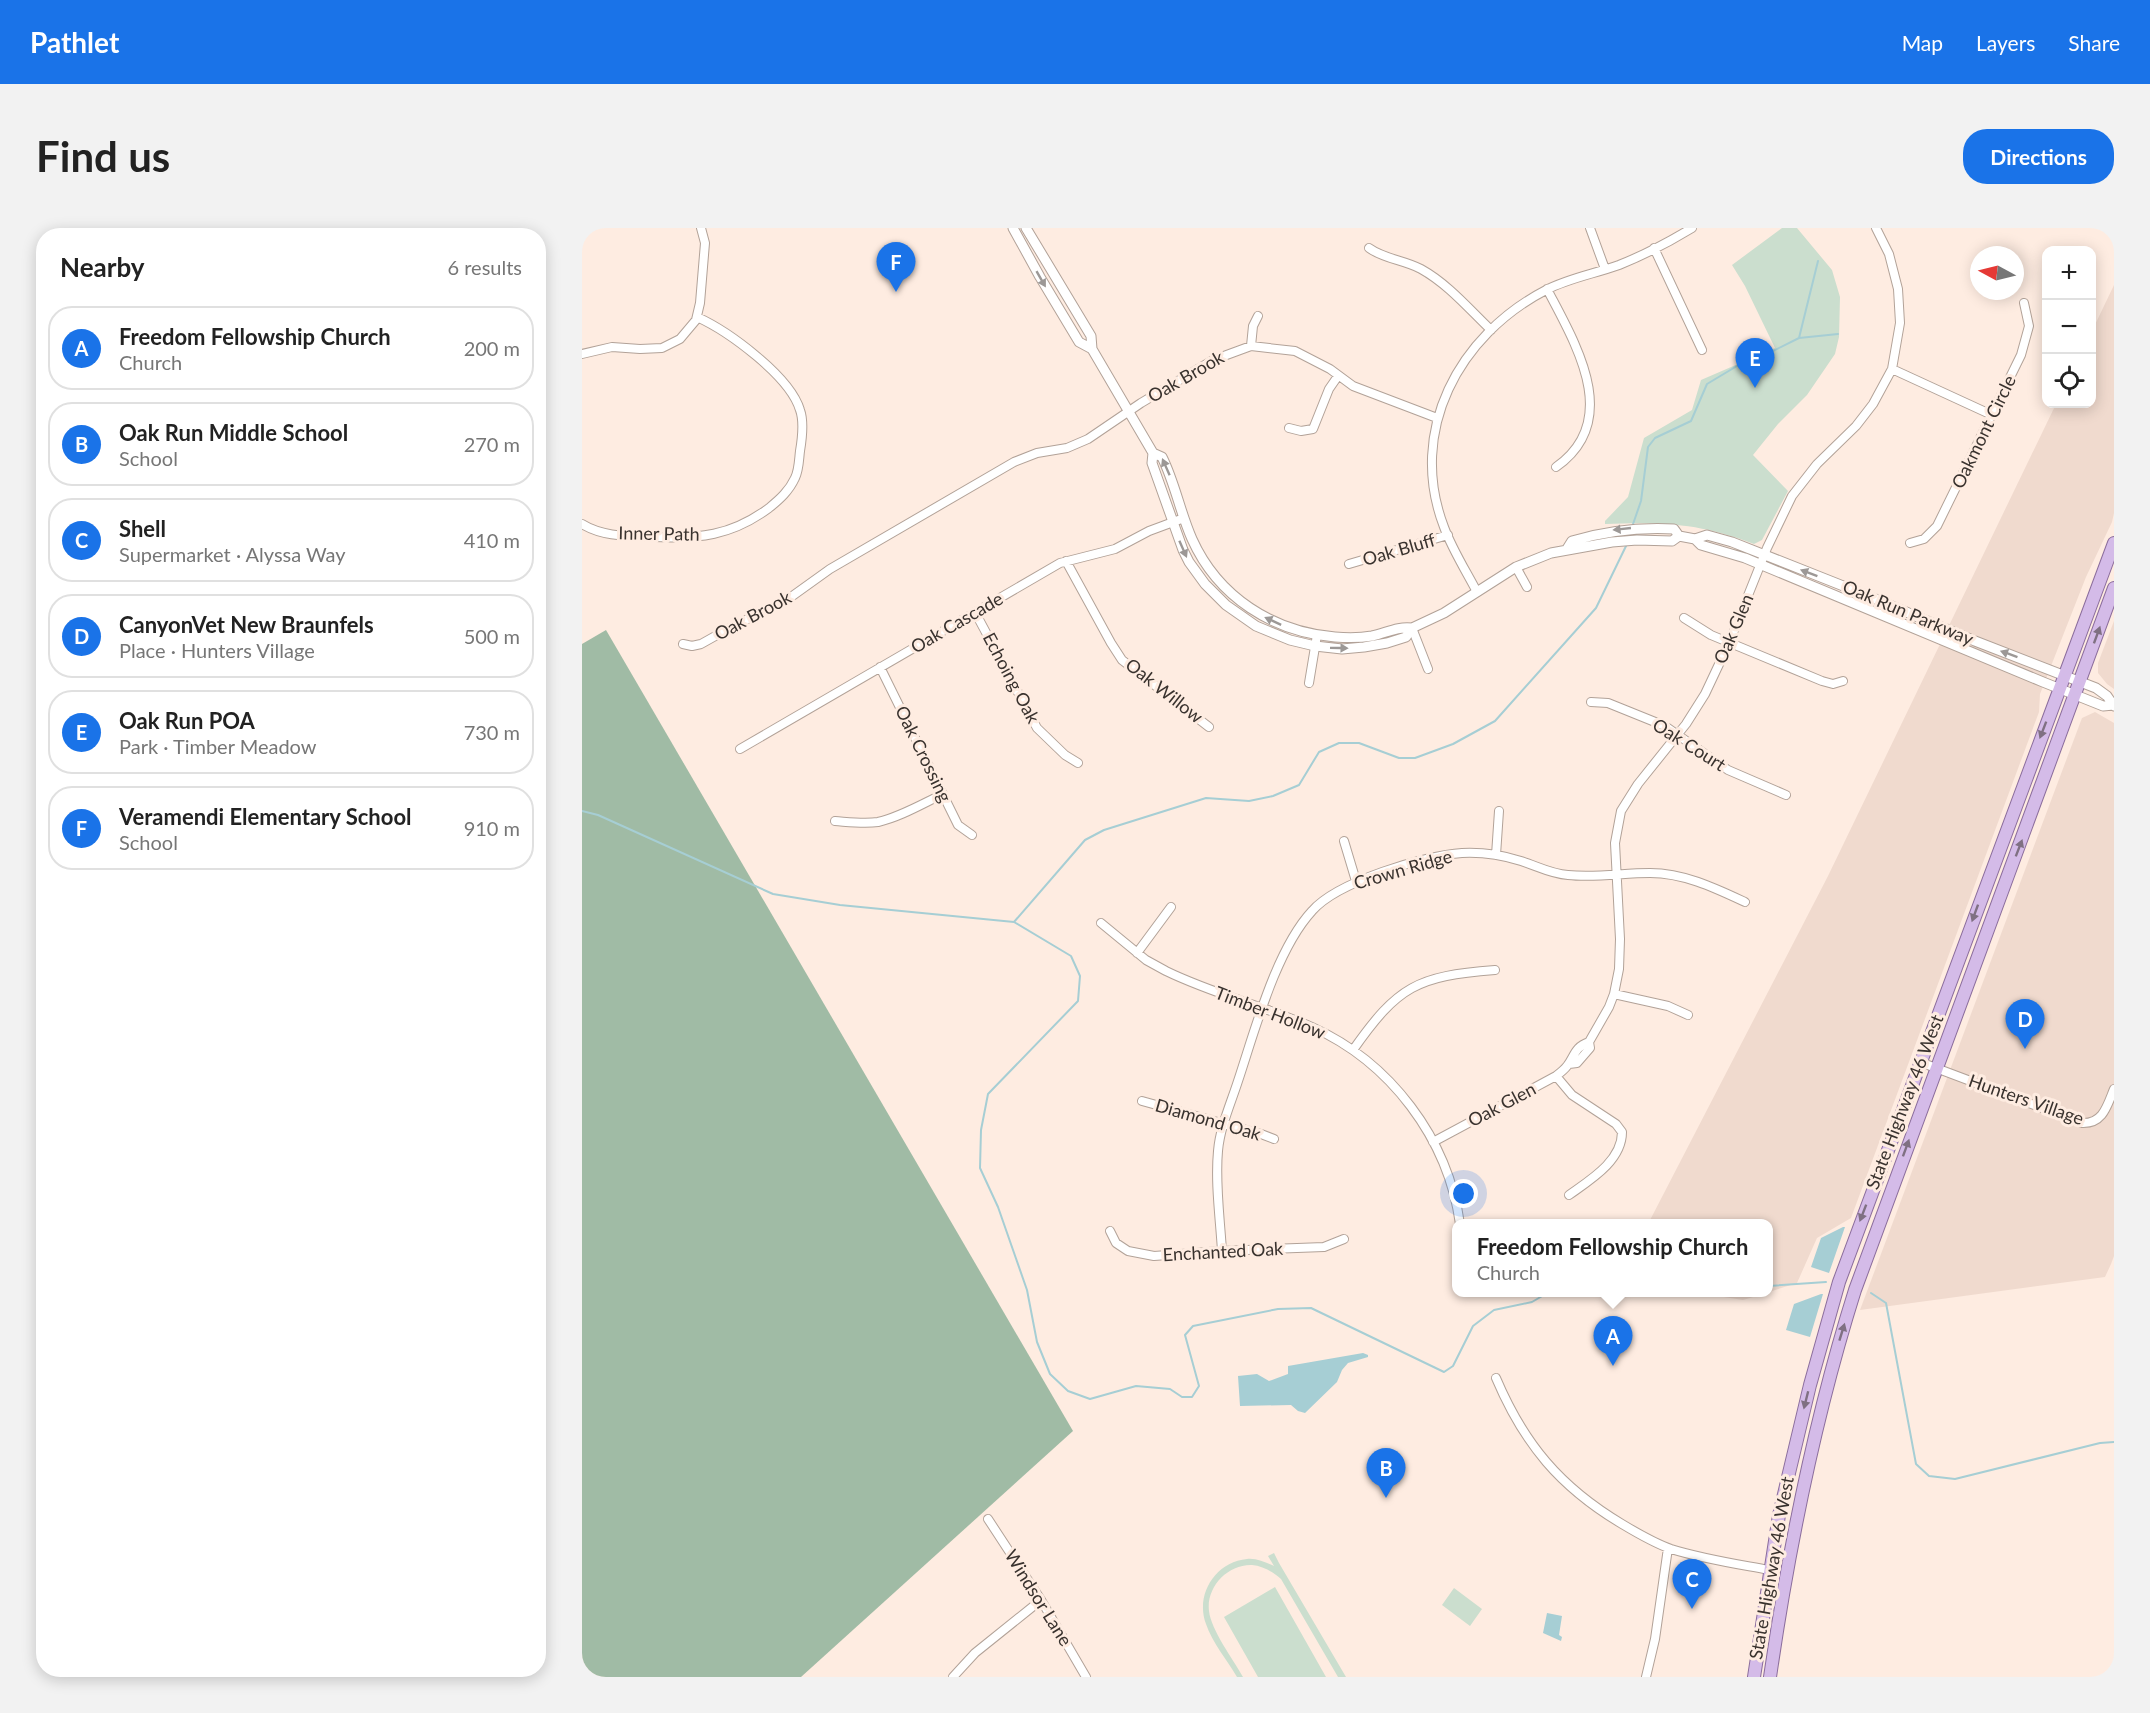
<!DOCTYPE html>
<meta charset="utf-8">
<style>
:root{--surface:#fff;--page:#f2f2f2;--text:#222;--muted:#767676;--line:#e0e0e0;--accent:#1a73e8}
body{margin:0;font-family:Lato,sans-serif;background:var(--page);color:var(--text)}
.controls{position:absolute;right:18px;top:18px;display:grid;overflow:hidden;border-radius:12px;box-shadow:0 3px 15px #0003}
.controls button{width:54px;height:54px;display:grid;place-items:center;padding:0;border:0;border-bottom:2px solid var(--line);background:var(--surface);color:var(--text);font:30px sans-serif}
.compass{position:absolute;left:1388px;top:18px;width:54px;height:54px;border-radius:50%;background:var(--surface);box-shadow:0 3px 15px #0003;rotate:277deg}
.you{position:absolute;left:882px;top:966px;width:21px;height:21px;margin:-15px;border:4px solid #fff;border-radius:50%;background:#1a73e8;box-shadow:0 0 0 9px #1a73e833}
.badge{display:grid;place-items:center;width:39px;height:39px;border-radius:50%;background:var(--accent);color:#fff;font-size:20px;font-weight:700}
.pin{position:absolute;translate:-50% -50px;filter:drop-shadow(0 2px 3px #0008)}
.pin::after{content:'';position:absolute;top:32px;width:21px;height:18px;background:inherit;clip-path:polygon(0 0,100% 0,50% 100%)}
.popup{position:absolute;left:870px;top:991px;width:321px;height:78px;box-sizing:border-box;display:grid;place-content:center;border-radius:12px;background:var(--surface);filter:drop-shadow(0 2px 4px #0005);font-size:20px;white-space:nowrap;color:var(--muted)}
.popup b{font-size:22px;color:var(--text)}
.popup::after{content:'';position:absolute;left:50%;top:100%;margin-left:-12px;border:12px solid transparent;border-top-color:var(--surface)}
.list{margin:0;padding:0;list-style:none}
h2{display:flex;justify-content:space-between;align-items:center;height:78px;margin:0;padding:0 24px;font-size:26px}
h2 small{font-size:20px;font-weight:400;color:var(--muted)}
.list li{display:grid;grid-template-columns:39px 1fr auto;gap:18px;align-items:center;box-sizing:border-box;height:84px;margin:0 12px 12px;padding:0 12px;border:2px solid var(--line);border-radius:24px}
.list b{display:block;font-size:22px;white-space:nowrap}
.list p{margin:0;font-size:20px;white-space:nowrap;color:var(--muted)}
.list em{font-size:20px;font-style:normal;color:var(--muted)}
.icon{flex:none;width:33px;height:33px;fill:none;stroke:currentColor;stroke-width:2;stroke-linecap:round;stroke-linejoin:round}
.map{position:relative;flex:none;width:1532px;height:1449px;overflow:hidden;border-radius:24px}
header{display:flex;align-items:center;gap:36px;box-sizing:border-box;height:84px;padding:0 30px;background:var(--accent);color:#fff}
header strong{font-size:28px}
nav{display:flex;gap:33px;margin-inline-start:auto;font-size:21px}
.intro{display:flex;align-items:center;justify-content:space-between;box-sizing:border-box;height:144px;padding:0 36px}
h1{margin:0;font-size:42px}
.button{padding:15px 27px;border-radius:24px;background:var(--accent);color:#fff;font-size:21px;font-weight:700}
main{display:flex;gap:36px;padding:0 36px}
aside{flex:1;background:var(--surface);border-radius:24px;box-shadow:0 3px 15px #0003}
.map>svg:first-child{display:block}
.commercial{fill:#f0dace}
.green{fill:#cbdece}
.forest{fill:#a0bba5}
.water{fill:#a6ced4}
.lines{fill:none;stroke-linecap:round;stroke-linejoin:round}
.stream{stroke:#a6ced4;stroke-width:2}
.minor-casing{stroke:#b2a298;stroke-width:10}
.tertiary-casing{stroke:#b2a298;stroke-width:11}
.primary-casing{stroke:#8b6d9c;stroke-width:14}
.minor{stroke:#fff;stroke-width:8}
.tertiary{stroke:#fff;stroke-width:9}
.primary{stroke:#d4bbe8;stroke-width:12}
.oneway{fill:#9c9896}
.oneway2{fill:#7f7082}
.labels{text-anchor:middle;stroke-width:6;stroke-linejoin:round;paint-order:stroke}
.street-label{font-size:18px;fill:#39322e;stroke:#feece1}
</style>
<header>
<strong>Pathlet</strong>
<nav><a>Map</a><a>Layers</a><a>Share</a></nav>
</header>
<div class="intro"><h1>Find us</h1><a class="button">Directions</a></div>
<main>
<aside>
<h2>Nearby<small>6 results</small></h2>
<ul class="list">
<li><span class="badge">A</span><div><b>Freedom Fellowship Church</b><p>Church</p></div><em>200 m</em></li>
<li><span class="badge">B</span><div><b>Oak Run Middle School</b><p>School</p></div><em>270 m</em></li>
<li><span class="badge">C</span><div><b>Shell</b><p>Supermarket · Alyssa Way</p></div><em>410 m</em></li>
<li><span class="badge">D</span><div><b>CanyonVet New Braunfels</b><p>Place · Hunters Village</p></div><em>500 m</em></li>
<li><span class="badge">E</span><div><b>Oak Run POA</b><p>Park · Timber Meadow</p></div><em>730 m</em></li>
<li><span class="badge">F</span><div><b>Veramendi Elementary School</b><p>School</p></div><em>910 m</em></li>
</ul>
</aside>
<div class="map">
<svg width="1532" height="1449" viewBox="0 0 1532 1449">
<rect width="100%" height="100%" fill="#feece1"/>
<!-- commercial -->
<path class="commercial" d="M1532 57V285L1530 294 1504 349 1458 466 1457 484 1269 990 1235 1010 1215 1055 1187 1064V996H1066L1246 648 1474 176H1510V103Z
M1532 393V461L1525 456 1516 445V435Z
M1513 484 1532 495V1028L1529 1036 1523 1049 1278 1082 1500 490Z
M1116 1065 1185 1064V1065L1161 1072Z"/>
<!-- green -->
<path class="green" d="M1200 0H1215L1250 42 1258 69 1257 109 1253 126 1225 167 1196 196 1171 227 1206 263 1180 312 1172 316C1117 295 1081 294 1023 296V293L1046 269 1062 210 1110 182 1119 152 1193 120 1163 58 1150 37Z
M692 1325 697 1335 764 1449H756L699 1351C691 1344 681 1338 670 1337 646 1336 624 1359 627 1383 629 1402 651 1431 661 1449H655C645 1432 630 1414 624 1396 613 1367 633 1334 665 1331 674 1330 683 1334 692 1338L686 1328Z
M693 1359 744 1449H676L642 1389Z
M872 1360 900 1381 888 1398 860 1377Z"/>
<!-- forest -->
<path class="forest" d="M24 402 491 1203 219 1449H0V416Z"/>
<!-- water -->
<path class="water" d="M1261 999H1263L1247 1045 1229 1039 1239 1010Z
M1239 1066H1241L1228 1109 1204 1102 1212 1076Z
M781 1125 786 1127V1129L766 1135 760 1142 755 1154 723 1185 716 1183 709 1177 658 1178 656 1148 675 1146 687 1153 706 1146V1138Z
M965 1385 980 1388 977 1407 980 1409 979 1413 961 1405Z"/>
<g class="lines">
<!-- stream -->
<path class="stream" d="M1217 110 1236 33
M1050 299 1059 273 1066 219 1073 210 1109 193 1125 156 1155 138 1173 132 1217 110 1256 106
M0 583 16 587 191 666 258 677 432 694 489 728 498 748 496 773 406 866 399 902 398 940 416 979 445 1062 455 1114 468 1146 486 1163 508 1171 554 1158 588 1161 600 1169H610L617 1158 603 1107 611 1098 696 1081 729 1080 862 1144 871 1138 891 1098 912 1082 950 1074 967 1064
M432 694 503 612 522 602 624 570 667 573 691 568 717 557 737 524 757 515H777L817 530H833L871 516 913 493 1014 380 1045 316
M1187 1058 1244 1054
M1289 1065 1304 1075 1334 1236 1347 1248 1373 1251 1518 1215 1532 1214"/>
<!-- minor casing -->
<g class="minor-casing">
<path id="minor" d="M1008 0 1023 41
M787 20C802 31 822 32 839 41 866 56 887 81 909 102
M1072 20 1120 122
M965 61C993 115 1041 192 974 239
M669 118 671 98 676 88
M0 126 30 119 58 121 80 120 98 111 114 92 118 75 123 15 119 0
M1310 141 1410 187
M707 200 719 203 731 201 747 161 756 148
M0 296C21 309 47 308 71 309 117 311 149 308 187 280 198 271 207 263 213 250 217 242 217 231 218 223 220 211 222 193 218 182 208 148 146 103 115 89
M1328 315 1342 311 1355 298 1439 127 1447 98 1442 75
M484 333 529 415 540 432 627 499
M767 336 866 307
M934 339 945 359
M895 364C884 343 870 321 862 299 825 203 877 107 964 62 987 50 1012 46 1037 37 1062 27 1087 14 1110 0
M393 384 455 500 483 527 496 535
M1102 390 1129 407 1240 453 1251 456 1261 453
M830 400 846 441
M101 416 110 418 119 416 153 397 202 374 248 341 432 234 455 225 485 220 506 211 559 175 631 132 669 118 713 123 748 141 771 158 855 190
M298 439 376 597 390 607
M727 455 735 407
M1009 474 1026 475 1083 498 1146 542 1204 567
M158 521 478 335 533 321 567 303 602 290
M253 593C267 594 282 596 296 594 318 589 340 576 361 566
M762 613 774 653
M914 627 917 583
M519 695 564 732 584 743C631 766 682 778 730 799 808 834 866 910 878 996
M555 725 589 679
M1032 766 1086 778 1106 787
M771 822C816 758 835 748 913 742
M1338 834 1500 895C1521 896 1525 878 1532 861
M987 836 995 835 1008 820 1007 814 1027 779 1032 766 1037 741 1038 711 1033 615 1039 583 1056 556 1104 496 1123 466 1147 415 1185 320 1210 268 1235 236 1274 198 1291 176 1310 141 1318 95 1316 61 1307 26 1294 0
M974 848 990 867 1034 896 1040 904C1040 933 1008 952 987 967
M560 873 679 906 692 911
M851 914 974 848C978 845 982 842 985 838 993 828 992 819 1007 814
M528 1003 534 1015 546 1023 572 1028 640 1023 742 1019 762 1011
M640 1023C638 990 633 955 636 923 638 899 649 875 656 853 673 802 694 722 730 683 755 654 843 627 880 625 900 624 920 627 939 633 955 638 969 646 986 647 1013 650 1041 645 1068 645 1102 645 1133 660 1163 674
M914 1150C942 1216 978 1259 1040 1296 1055 1305 1072 1315 1089 1321 1121 1331 1155 1336 1187 1342
M406 1291 459 1372 504 1449
M371 1449 393 1425 459 1372
M1064 1449 1073 1411 1086 1320"/>
</g>
<!-- tertiary casing -->
<g class="tertiary-casing">
<path id="tertiary" d="M431 0 458 49 497 114 510 121
M444 0 509 108 510 121 571 225 580 229C593 255 598 284 610 311 636 369 691 404 753 409 766 410 778 410 790 408 804 405 816 398 830 400
M571 225 570 235 601 322 607 334 623 356 644 377 674 398 708 412 733 418 760 421 782 419 805 415 824 409 830 400 862 385 934 339 969 325 1030 314 1055 312 1090 313 1097 308
M1113 311 1119 317 1163 330 1461 454 1521 478 1532 477
M985 321 990 313C1024 303 1056 299 1092 301L1097 308 1113 311 1125 307 1150 314 1284 367 1393 413 1514 460 1525 468 1532 478"/>
</g>
<!-- primary casing -->
<g class="primary-casing">
<path id="primary" d="M1172 1449 1197 1287 1228 1157 1257 1054 1532 315
M1188 1449C1207 1318 1233 1189 1273 1062L1532 360"/>
</g>
<!-- minor -->
<use href="#minor" class="minor"/>
<!-- tertiary -->
<use href="#tertiary" class="tertiary"/>
<!-- primary -->
<use href="#primary" class="primary"/>
</g>
<!-- one-way arrows -->
<defs><path id="oneway-solid" d="M-6-.8H1V-3.2L6.5 0L1 3.2V.8H-6Z" transform="scale(1.5)"/></defs>
<g class="oneway">
<use href="#oneway-solid" transform="translate(459 51) rotate(60)"/>
<use href="#oneway-solid" transform="translate(584 239) rotate(-114)"/>
<use href="#oneway-solid" transform="translate(1040 301) rotate(174)"/>
<use href="#oneway-solid" transform="translate(601 321) rotate(66)"/>
<use href="#oneway-solid" transform="translate(1227 345) rotate(-159)"/>
<use href="#oneway-solid" transform="translate(691 393) rotate(-155)"/>
<use href="#oneway-solid" transform="translate(757 420) rotate(1)"/>
<use href="#oneway-solid" transform="translate(1427 426) rotate(-160)"/>
</g>
<g class="oneway2">
<use href="#oneway-solid" transform="translate(1515 407) rotate(-70)"/>
<use href="#oneway-solid" transform="translate(1461 502) rotate(111)"/>
<use href="#oneway-solid" transform="translate(1437 620) rotate(-69)"/>
<use href="#oneway-solid" transform="translate(1393 685) rotate(110)"/>
<use href="#oneway-solid" transform="translate(1324 920) rotate(-70)"/>
<use href="#oneway-solid" transform="translate(1281 985) rotate(111)"/>
<use href="#oneway-solid" transform="translate(1260 1104) rotate(-73)"/>
<use href="#oneway-solid" transform="translate(1224 1172) rotate(104)"/>
</g>
<g class="labels">
<!-- street labels -->
<g class="street-label">
<text transform="translate(604 149) rotate(-30)" y="6">Oak Brook</text>
<text transform="translate(1402 204) rotate(-64)" y="6">Oakmont Circle</text>
<text transform="translate(77 306) rotate(1)" y="6">Inner Path</text>
<text transform="translate(817 322) rotate(-16)" y="6">Oak Bluff</text>
<text transform="translate(1326 385) rotate(23)" y="6">Oak Run Parkway</text>
<text transform="translate(171 388) rotate(-28)" y="6">Oak Brook</text>
<text transform="translate(375 395) rotate(-30)" y="6">Oak Cascade</text>
<text transform="translate(1152 401) rotate(-67)" y="6">Oak Glen</text>
<text transform="translate(429 450) rotate(62)" y="6">Echoing Oak</text>
<text transform="translate(582 463) rotate(38)" y="6">Oak Willow</text>
<text transform="translate(1107 517) rotate(32)" y="6">Oak Court</text>
<text transform="translate(341 526) rotate(64)" y="6">Oak Crossing</text>
<text transform="translate(821 642) rotate(-16)" y="6">Crown Ridge</text>
<text transform="translate(688 785) rotate(21)" y="6">Timber Hollow</text>
<text transform="translate(1444 872) rotate(19)" y="6">Hunters Village</text>
<text transform="translate(1323 874) rotate(-69)" y="6">State Highway 46 West</text>
<text transform="translate(920 877) rotate(-28)" y="6">Oak Glen</text>
<text transform="translate(626 892) rotate(16)" y="6">Diamond Oak</text>
<text transform="translate(641 1024) rotate(-3)" y="6">Enchanted Oak</text>
<text transform="translate(1190 1340) rotate(-80)" y="6">State Highway 46 West</text>
<text transform="translate(456 1370) rotate(58)" y="6">Windsor Lane</text>
</g>
</g>
</svg>
<div class="controls">
<button>+</button>
<button>−</button>
<button><svg class="icon" aria-label="locate" viewBox="0 0 24 24"><circle cx="12" cy="12" r="6"/><path d="M12 2v4M12 18v4M2 12h4M18 12h4"/></svg></button>
</div>
<svg class="compass" viewBox="-18 -18 36 36"><path d="M0-13l5 13h-10z" fill="#e53935"/><path d="M0 13l5-13h-10z" fill="#767676"/></svg>
<div class="you"></div>
<div class="pin badge" style="left:1031px;top:1138px">A</div>
<div class="popup"><b>Freedom Fellowship Church</b>Church</div>
<div class="pin badge" style="left:804px;top:1270px">B</div>
<div class="pin badge" style="left:1110px;top:1381px">C</div>
<div class="pin badge" style="left:1443px;top:821px">D</div>
<div class="pin badge" style="left:1173px;top:160px">E</div>
<div class="pin badge" style="left:314px;top:64px">F</div>
</div>
</main>
